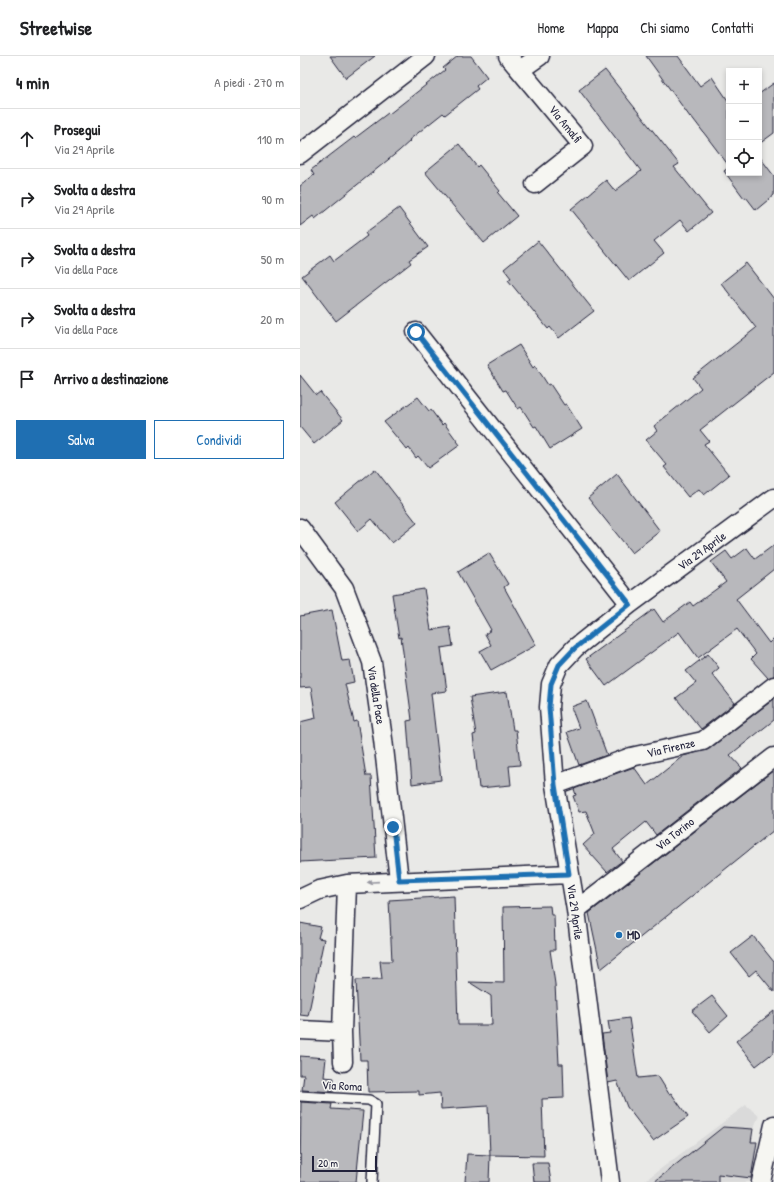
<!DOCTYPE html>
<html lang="it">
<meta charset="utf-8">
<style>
:root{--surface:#fff;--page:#f2f2f2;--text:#202124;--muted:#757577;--line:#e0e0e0;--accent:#1f6fb2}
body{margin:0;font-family:"Patrick Hand",sans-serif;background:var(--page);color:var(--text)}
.controls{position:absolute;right:12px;top:12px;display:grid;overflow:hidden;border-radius:0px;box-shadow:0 2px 6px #0003}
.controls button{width:36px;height:36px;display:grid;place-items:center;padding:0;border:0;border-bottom:1px solid var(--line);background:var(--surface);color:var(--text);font:20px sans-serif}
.scale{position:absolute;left:12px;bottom:10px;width:65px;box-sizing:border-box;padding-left:4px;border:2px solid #22223b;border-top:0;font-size:11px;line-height:14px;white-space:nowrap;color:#22223b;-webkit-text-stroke:3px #f6f6f2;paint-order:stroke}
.stop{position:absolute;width:12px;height:12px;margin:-9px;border:3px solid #1f6fb2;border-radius:50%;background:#fff}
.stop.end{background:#1f6fb2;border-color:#fff;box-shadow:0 1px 4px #0008}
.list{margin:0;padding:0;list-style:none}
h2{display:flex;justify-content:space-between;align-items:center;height:52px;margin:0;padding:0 16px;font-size:17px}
h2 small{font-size:13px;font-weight:400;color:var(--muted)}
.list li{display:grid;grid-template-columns:26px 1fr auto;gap:12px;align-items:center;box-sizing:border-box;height:60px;padding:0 16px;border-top:1px solid var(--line)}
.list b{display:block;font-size:15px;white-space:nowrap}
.list p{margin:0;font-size:13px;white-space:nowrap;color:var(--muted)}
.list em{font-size:13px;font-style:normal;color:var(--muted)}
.actions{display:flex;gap:8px;padding:12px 16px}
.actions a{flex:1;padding:9px 0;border:1px solid var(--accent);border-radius:0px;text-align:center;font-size:14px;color:var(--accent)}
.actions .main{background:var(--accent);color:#fff}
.icon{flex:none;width:22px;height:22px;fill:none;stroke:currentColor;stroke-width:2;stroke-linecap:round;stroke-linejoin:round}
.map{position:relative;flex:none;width:474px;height:1126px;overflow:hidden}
header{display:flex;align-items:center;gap:24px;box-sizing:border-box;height:56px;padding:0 20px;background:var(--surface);border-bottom:1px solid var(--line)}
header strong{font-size:19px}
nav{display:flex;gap:22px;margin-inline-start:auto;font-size:14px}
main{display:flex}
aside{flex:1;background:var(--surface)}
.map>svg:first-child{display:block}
.built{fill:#dadada}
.building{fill:#b8b8bc;stroke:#22223b}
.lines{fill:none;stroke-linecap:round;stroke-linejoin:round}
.service-casing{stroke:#22223b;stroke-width:12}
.minor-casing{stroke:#22223b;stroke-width:21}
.service{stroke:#f6f6f2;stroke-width:9}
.minor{stroke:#f6f6f2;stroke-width:18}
.oneway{fill:#9797a0}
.route{stroke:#1f6fb2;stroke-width:5}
.poi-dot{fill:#1f6fb2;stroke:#f6f6f2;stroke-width:1.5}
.labels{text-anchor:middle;stroke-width:3;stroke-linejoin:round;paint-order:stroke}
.street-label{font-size:12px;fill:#22223b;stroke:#f6f6f2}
.poi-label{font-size:12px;font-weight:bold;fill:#22223b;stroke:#f6f6f2;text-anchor:start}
</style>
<header>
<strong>Streetwise</strong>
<nav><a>Home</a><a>Mappa</a><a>Chi siamo</a><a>Contatti</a></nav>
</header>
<main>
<aside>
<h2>4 min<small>A piedi · 270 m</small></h2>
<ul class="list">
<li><svg class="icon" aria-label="ahead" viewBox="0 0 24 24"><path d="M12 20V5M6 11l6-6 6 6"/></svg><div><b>Prosegui</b><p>Via 29 Aprile</p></div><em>110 m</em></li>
<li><svg class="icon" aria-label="right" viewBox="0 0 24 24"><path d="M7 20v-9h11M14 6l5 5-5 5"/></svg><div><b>Svolta a destra</b><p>Via 29 Aprile</p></div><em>90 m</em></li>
<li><svg class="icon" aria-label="right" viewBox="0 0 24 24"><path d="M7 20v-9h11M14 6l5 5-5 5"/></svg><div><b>Svolta a destra</b><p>Via della Pace</p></div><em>50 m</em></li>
<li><svg class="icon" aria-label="right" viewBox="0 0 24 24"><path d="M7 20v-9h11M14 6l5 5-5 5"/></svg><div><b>Svolta a destra</b><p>Via della Pace</p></div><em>20 m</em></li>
<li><svg class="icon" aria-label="arrive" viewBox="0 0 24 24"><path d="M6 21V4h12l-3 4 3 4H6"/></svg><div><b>Arrivo a destinazione</b></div></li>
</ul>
<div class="actions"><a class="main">Salva</a><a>Condividi</a></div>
</aside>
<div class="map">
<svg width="474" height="1126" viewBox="0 0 474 1126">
<rect width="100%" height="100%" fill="#e9e9e7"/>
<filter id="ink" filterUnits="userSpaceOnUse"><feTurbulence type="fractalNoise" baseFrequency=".025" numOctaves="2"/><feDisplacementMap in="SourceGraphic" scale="8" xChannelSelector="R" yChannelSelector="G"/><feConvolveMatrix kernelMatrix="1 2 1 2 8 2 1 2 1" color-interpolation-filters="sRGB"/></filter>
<g filter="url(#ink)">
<!-- built -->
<path class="built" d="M446 1049 459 1060 453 1073 452 1085 457 1086 453 1122H451L450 1126H343Z"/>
<!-- building -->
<path class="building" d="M30 0H75L46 22Z
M158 0H171L187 21 176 30 178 33 145 59 143 57 109 84 110 85 99 95 15 163 13 160 0 170V130L14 119 11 114 54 81 55 82 88 57 89 58 145 14 143 12Z
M346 0H378L400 30 412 21 429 46V110L391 60 390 61Z
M305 14 379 108 374 111 411 157 389 175 380 164 354 185 364 197 329 225 271 153 306 124 315 135 341 115 279 34Z
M474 27V77L459 88V38Z
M159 88 177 111 179 109 200 135 198 137 217 160 184 187 125 116Z
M459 100 474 120V139L456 154 446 141 444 142 424 115 429 111V117H459Z
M99 152 128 191 109 204 111 207 36 265 2 220 30 199 34 205 67 180 65 177Z
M238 185 294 255 259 282 250 271 248 273 208 224 211 222 204 213Z
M446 207 474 243V316L400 374 409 385 404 388 429 419 404 439 399 433 388 441 364 411 367 409 346 384 357 375 354 370 401 332 393 322 456 272 421 227Z
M219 289 233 311 235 309 248 329 250 328 264 349 266 348 282 373 250 393 236 370 234 371 221 351 218 353 206 334 203 335 187 309Z
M0 319 16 339 20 336 43 364 14 388 0 371Z
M118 341 129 355 131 354 142 369 144 367 160 389 128 412 118 400 116 402 109 392 107 394 84 366Z
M75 413 117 467 92 487 72 463 58 475 35 446Z
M317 418 360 475 332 497 288 442Z
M474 489V513L436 543 469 587 474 582V620L468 622 451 603 456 598 437 573 398 602 379 576 306 630 286 603 354 553 363 566 390 546 393 550 426 526 411 506 426 495 432 503 447 492 455 503Z
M189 497 208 528 204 531 236 589 191 614 180 595 191 589 185 578 191 574 158 516Z
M124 533 131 574 150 571 153 590 141 592 147 635 131 637 141 724 112 728 107 665 112 664 101 581 99 582 92 538Z
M32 554 42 605 50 604 54 626 45 628 54 666 57 665 66 720H71L76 802 0 806V666L16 662 11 631 0 632V560Z
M408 598 419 612 412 618 435 647 401 673 376 642 396 627 386 615Z
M207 636 213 674H216L220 709 209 710 211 729 179 732 173 679 176 678 170 641Z
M474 643V664L430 699 442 712 356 779 346 766 313 793 322 805 307 816 283 789 295 778 286 755 279 756 273 740 276 739 274 733 334 711 347 729 383 700 409 693Z
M287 645 307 699 279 709 267 676 279 672 271 651Z
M474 714V774L301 913 289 857Z
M154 840 158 969H192L191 940 169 926 204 927 203 851 250 850 251 859H254L255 894H250L255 928 259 1008H263L264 1042 242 1043 244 1100 190 1099 188 1050 141 1053 140 1037 119 1039V1035L68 1036 67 1004H60L56 924 82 923 80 905H92L89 844Z
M0 867 21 871 18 882 24 883 8 960 0 959Z
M453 880 474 906V936L456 914 449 920 431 897Z
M412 940 428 960 410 976 392 955Z
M474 955V996L456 1010 436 985Z
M329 962 338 1022 358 1020 369 1038 371 1037 388 1061 353 1085 327 1051 317 1025 308 1027 302 978 310 977 308 965Z
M0 1000 26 1002 24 1021 34 1022 33 1036 2 1034 4 1019H0Z
M1 1046 32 1048 31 1053 63 1055 56 1126H0Z
M423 1071 453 1073 451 1086H457L451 1122 418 1118V1126H354Z
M167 1098 190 1099 189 1126H165Z
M232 1107H248L251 1126H234Z"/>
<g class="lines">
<!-- service casing -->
<g class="service-casing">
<path id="service" d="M0 1040 69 1044 76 1048 72 1126"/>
</g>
<!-- minor casing -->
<g class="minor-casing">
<path id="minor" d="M208 0 283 90 235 128
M220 14 240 0
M0 98 126 0
M116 276 330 548
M0 472 44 532 72 606 83 683 99 824
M255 729 331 701 403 685 474 630
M0 843 19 834 47 828 269 818
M276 854 474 701
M0 974 42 976
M43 1006 42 976 47 828
M310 1126 276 854 255 729 249 651 251 628 259 609 275 592 330 548 474 442
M461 1126 474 1069"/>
</g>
<!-- service -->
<use href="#service" class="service"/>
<!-- minor -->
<use href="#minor" class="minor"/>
</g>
<!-- one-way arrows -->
<defs><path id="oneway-solid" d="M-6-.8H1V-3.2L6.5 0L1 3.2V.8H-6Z"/></defs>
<use class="oneway" href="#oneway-solid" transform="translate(73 826) rotate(176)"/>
</g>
<g class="lines" filter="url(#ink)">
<!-- route -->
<path class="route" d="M93 771 99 824 269 818 255 729 249 651 251 628 259 609 275 592 330 548 116 276"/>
</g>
<!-- markers -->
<circle class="poi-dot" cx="319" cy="879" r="4"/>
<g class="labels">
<!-- street labels -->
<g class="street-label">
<text transform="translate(265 68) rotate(51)" y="4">Via Amalfi</text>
<text transform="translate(402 495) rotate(-36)" y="4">Via 29 Aprile</text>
<text transform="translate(76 639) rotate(81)" y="4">Via della Pace</text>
<text transform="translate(371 692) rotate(-13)" y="4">Via Firenze</text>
<text transform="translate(375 778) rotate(-38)" y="4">Via Torino</text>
<text transform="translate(275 856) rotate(82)" y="4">Via 29 Aprile</text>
<text transform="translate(42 1030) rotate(3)" y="4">Via Roma</text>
</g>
<!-- poi labels -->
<g class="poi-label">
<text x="327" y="883">MD</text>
</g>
</g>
</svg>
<div class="controls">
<button>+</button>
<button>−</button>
<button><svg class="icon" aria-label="locate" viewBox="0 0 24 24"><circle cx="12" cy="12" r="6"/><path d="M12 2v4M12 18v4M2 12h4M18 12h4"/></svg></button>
</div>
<div class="scale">20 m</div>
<div class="stop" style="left:116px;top:276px"></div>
<div class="stop end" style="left:93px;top:771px"></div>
</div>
</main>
